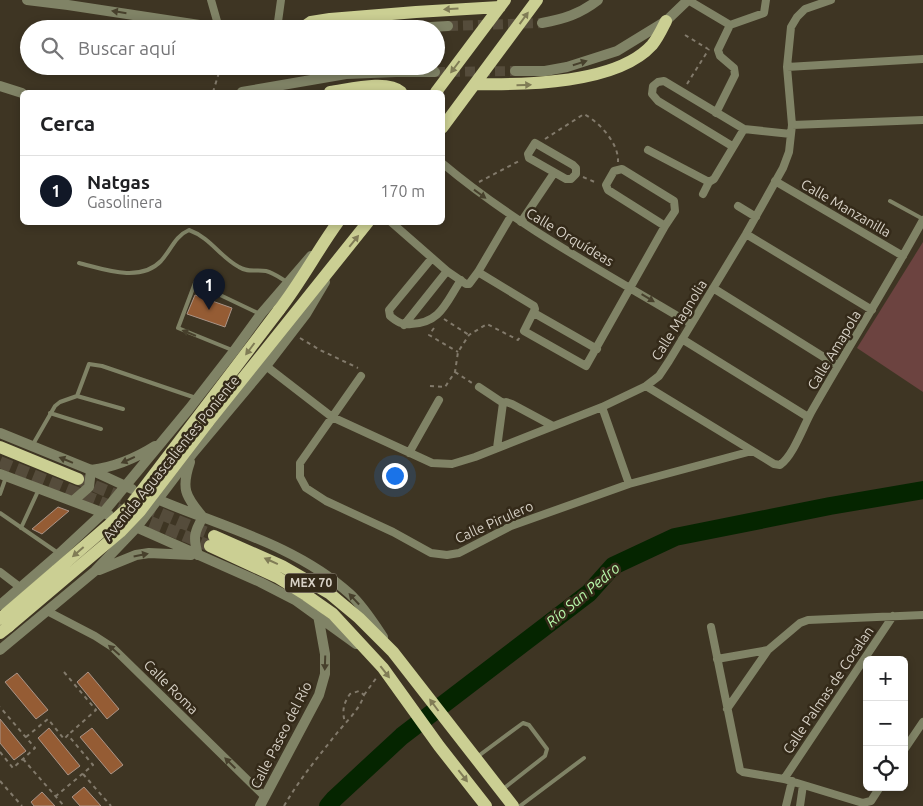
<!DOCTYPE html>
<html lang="es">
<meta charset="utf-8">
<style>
:root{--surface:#fff;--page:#f2f2f2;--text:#202124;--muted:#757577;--line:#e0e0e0;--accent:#111827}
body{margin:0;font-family:Ubuntu,sans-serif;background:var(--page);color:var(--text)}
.controls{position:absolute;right:15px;bottom:15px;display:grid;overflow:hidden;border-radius:8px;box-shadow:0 2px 8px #0003}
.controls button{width:45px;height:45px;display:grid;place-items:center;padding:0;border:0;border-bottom:1px solid var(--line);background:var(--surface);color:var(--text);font:25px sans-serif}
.you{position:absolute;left:394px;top:475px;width:18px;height:18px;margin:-12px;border:4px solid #fff;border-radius:50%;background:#1a73e8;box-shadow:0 0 0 8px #1a73e833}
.badge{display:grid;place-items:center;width:32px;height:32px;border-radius:50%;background:var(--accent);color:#fff;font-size:16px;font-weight:700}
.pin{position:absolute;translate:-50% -41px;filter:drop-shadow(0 1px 2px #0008)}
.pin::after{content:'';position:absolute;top:26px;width:18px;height:15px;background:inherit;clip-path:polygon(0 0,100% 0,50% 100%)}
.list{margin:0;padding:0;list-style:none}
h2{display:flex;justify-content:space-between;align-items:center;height:65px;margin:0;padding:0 20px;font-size:21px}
h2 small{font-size:16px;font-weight:400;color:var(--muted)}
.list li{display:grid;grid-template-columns:32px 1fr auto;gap:15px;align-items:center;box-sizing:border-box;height:70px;padding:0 20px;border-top:1px solid var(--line)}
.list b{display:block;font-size:19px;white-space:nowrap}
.list p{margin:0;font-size:16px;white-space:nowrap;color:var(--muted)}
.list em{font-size:16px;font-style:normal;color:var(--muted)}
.icon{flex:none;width:28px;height:28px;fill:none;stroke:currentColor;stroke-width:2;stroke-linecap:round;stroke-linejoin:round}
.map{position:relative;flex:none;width:923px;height:806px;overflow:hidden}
.search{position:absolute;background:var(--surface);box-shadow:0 2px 8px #0003;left:20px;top:20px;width:425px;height:55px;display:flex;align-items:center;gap:12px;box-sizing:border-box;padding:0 18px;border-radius:28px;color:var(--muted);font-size:19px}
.panel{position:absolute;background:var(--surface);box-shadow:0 2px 8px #0003;left:20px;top:90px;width:425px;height:135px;border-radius:8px}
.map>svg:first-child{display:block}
.green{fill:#6c4340}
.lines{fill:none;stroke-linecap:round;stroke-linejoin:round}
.river{stroke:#052500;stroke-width:18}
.building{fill:#955c34;stroke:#aa9487}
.tertiary-tunnel{stroke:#554c3b;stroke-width:10;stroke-dasharray:10 5;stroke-linecap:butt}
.primary-tunnel{stroke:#554c3b;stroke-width:12;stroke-dasharray:12 6;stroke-linecap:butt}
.path{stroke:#827a6b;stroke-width:2;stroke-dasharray:4 4;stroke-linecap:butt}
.service{stroke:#808366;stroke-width:4}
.minor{stroke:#808366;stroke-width:8}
.tertiary{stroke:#808366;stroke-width:10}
.primary{stroke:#cbcf93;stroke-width:12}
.primary-bridge{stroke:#cbcf93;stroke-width:12}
.oneway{fill:#807c56}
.oneway2{fill:#47402c}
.labels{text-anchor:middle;stroke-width:5;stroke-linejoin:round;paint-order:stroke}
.shield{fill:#342a19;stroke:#a69f92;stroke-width:1}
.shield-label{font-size:12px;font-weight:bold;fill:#d7d1c6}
.street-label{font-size:14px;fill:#d7d1c6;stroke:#342a19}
.water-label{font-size:15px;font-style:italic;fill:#b7f7a9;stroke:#342a19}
</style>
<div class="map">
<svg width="923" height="806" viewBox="0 0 923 806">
<rect width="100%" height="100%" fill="#3e3523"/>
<!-- green -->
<path class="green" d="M923 242V392L857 348Z"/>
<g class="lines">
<!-- river -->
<path class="river" d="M328 806 334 799 402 736 589 593 613 566 675 537 830 506 923 490"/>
</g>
<!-- building -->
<path class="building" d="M195 295 232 308 225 327 187 314Z
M58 507 69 511 42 534 32 529Z
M88 672 119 709 107 719 77 682Z
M17 673 48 710 36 719 5 682Z
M0 719 26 751 14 760 0 743Z
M49 728 80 766 68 775 38 738Z
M92 728 123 765 111 774 80 737Z
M84 787 101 806H80L72 797Z
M42 792 55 806H34L31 802Z"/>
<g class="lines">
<!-- tertiary-tunnel -->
<path class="tertiary-tunnel" d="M448 26 542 23
M435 72 515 71"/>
<!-- primary-tunnel -->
<path class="primary-tunnel" d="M0 462 210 546
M78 479 214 536"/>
<!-- path -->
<path class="path" d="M685 35 708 49
M687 84 709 49
M213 92 221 66
M545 139 584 114C599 122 619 143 618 162
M583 177 597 183
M479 182 521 160
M444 319 469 335
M434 328 429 335 458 352
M300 338 320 350 358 368
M455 372 472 383
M430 386 445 387 455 372 458 352 469 335 487 324 518 340 520 337
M64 672 96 710 68 735
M364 695 377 677
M26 737 48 719 64 739 68 735 93 765 56 796
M0 752 13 768 35 748 0 707
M23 759 64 806
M83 774 111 806
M0 781 22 806
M284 806C299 780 318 757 337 733 346 722 360 709 364 695L359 691 350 694C343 704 342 711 345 723"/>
<!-- service -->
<path class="service" d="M890 201 923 219
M79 263C103 269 140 283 161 261 171 250 175 236 189 230 211 238 220 257 239 267 248 273 256 269 266 271 274 273 280 278 287 282
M232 350 178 328 195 283 260 314
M77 396 123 409
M50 413 101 429
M32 446 55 406 60 402 77 396 89 364 102 366 196 398
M0 494 6 477
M0 513 58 553
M21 528 39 489
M477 757 523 723 529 725 547 749 545 756 503 789
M520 806 584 758"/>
<!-- minor -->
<path class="minor" d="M211 0 219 28
M688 0 730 25
M730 25 764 13 766 0
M277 29 281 0
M787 67 923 59
M716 113 735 75 734 68 720 56 718 50 730 25
M792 125 923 120
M535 143 573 165 576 168V174L571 179H566L529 158 528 154Z
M732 146 658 101 652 94 653 86 658 82 664 81 744 129 791 134
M648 150 709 182
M442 163C518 227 606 273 691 324
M775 181 903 256
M703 194 709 182 714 179 744 129
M738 206 756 217
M391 222 447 271 466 284H469L478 272 511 216
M521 222 554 173
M746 234 872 310
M432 258 389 310 390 316C397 322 402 325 411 324 441 323 446 302 461 280
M478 272 534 306 535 309 524 331 586 366 665 226 675 211 674 201 622 169 614 171 606 185 608 190 665 226
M713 288 838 366
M534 313 597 349
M404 325 447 271
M682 339 808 417
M266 366 332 417 432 463 452 464 475 457 602 407 646 386 659 376 669 361 746 234 783 168 789 152 792 125 787 67 791 27 797 17 805 9 831 0
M361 376 300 463V477L306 488 326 501 393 532 431 553 447 555 459 553 511 526 629 484 752 451
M646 386 774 464 780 465C794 455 804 424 813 409 849 346 888 284 923 220
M479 387 503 403 506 402 512 404 553 426
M602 407 629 484
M497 448 503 403
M409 453 439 400
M0 572 21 588
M47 611 95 636 112 647 265 797
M711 627 740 770 743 772 784 779 863 803 871 801 880 787
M717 659 768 650 800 623 808 620 923 615
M727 709 768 650
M904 750 923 722
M784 779 893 616
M786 806 792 781
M800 806 803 785"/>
<!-- tertiary -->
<path class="tertiary" d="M27 0 68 5 219 28 237 29
M542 23C564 19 580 14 598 0
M396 29 448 26
M515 71H545L567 67 617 51 666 21 688 0
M0 86 22 93
M242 92 346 74 396 72H435
M0 433 91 470 132 489
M190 462C181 488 185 496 202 516
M0 474 109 515
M152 497C219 526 295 544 350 594 363 606 373 622 383 637
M73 501 89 487 91 470C115 467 136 458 155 446
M131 525 260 582 295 600 356 644
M198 555C193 538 194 532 203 517
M99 570 136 555 149 553 191 555
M0 605 59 554 103 513 189 409 234 351 261 314 311 256
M0 650 95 571 137 527 193 453 266 366 306 314 325 282
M260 806 319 695 325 674V654L318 615"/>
<!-- primary -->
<path class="primary" d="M301 29 311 22 330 19 416 12 500 7
M475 84C524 85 617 84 652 45 658 38 662 29 666 21
M330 92C347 90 387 79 401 92
M436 92 505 0
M442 128 537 0
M279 310C301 282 317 251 338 222
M208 422 368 222
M0 447 78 479
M214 536 282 566 329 593 359 618 393 652 513 806
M210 546 277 577 306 595 333 614 383 668 439 746 486 806
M0 633 9 626"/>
<!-- primary-bridge -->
<path class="primary-bridge" d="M0 619 109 525 131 505 279 310
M9 626 120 532 140 511 208 422"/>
</g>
<!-- one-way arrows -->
<defs><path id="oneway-solid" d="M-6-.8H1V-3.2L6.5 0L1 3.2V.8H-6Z" transform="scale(1.25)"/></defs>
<g class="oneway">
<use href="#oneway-solid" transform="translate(451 9) rotate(176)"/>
<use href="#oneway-solid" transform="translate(524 18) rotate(-54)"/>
<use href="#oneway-solid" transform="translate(455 67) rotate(127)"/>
<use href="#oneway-solid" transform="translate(524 85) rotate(-2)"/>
<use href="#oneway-solid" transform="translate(354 241) rotate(-51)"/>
<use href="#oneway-solid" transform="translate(250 349) rotate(127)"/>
<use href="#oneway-solid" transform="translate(78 552) rotate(139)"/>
<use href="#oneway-solid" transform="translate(271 561) rotate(-156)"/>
<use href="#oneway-solid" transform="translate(385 672) rotate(52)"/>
<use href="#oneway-solid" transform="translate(434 705) rotate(-127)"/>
<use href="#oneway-solid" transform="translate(463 776) rotate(52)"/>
</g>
<g class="oneway2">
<use href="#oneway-solid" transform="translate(119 12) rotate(-171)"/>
<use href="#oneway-solid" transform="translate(580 63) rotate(-17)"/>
<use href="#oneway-solid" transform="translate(480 194) rotate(36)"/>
<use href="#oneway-solid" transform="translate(648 298) rotate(31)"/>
<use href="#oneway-solid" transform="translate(189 333) rotate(-158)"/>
<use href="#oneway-solid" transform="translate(66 460) rotate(-158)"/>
<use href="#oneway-solid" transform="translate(128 460) rotate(156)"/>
<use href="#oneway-solid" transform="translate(141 555) rotate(-11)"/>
<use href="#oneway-solid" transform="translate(354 599) rotate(-133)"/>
<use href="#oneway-solid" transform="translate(114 650) rotate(-139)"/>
<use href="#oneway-solid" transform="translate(325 663) rotate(92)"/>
<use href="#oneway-solid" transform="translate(230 763) rotate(-136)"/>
</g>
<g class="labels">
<!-- shield labels -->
<rect class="shield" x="285" y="573.5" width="52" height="19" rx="4"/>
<g class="shield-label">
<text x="311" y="587">MEX 70</text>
</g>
<!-- street labels -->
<g class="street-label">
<text transform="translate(846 208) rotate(30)" y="5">Calle Manzanilla</text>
<text transform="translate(570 237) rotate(31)" y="5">Calle Orquídeas</text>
<text transform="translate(679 320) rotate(-58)" y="5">Calle Magnolia</text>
<text transform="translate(834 350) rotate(-59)" y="5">Calle Amapola</text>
<text transform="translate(171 458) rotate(-51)" y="5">Avenida Aguascalientes Poniente</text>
<text transform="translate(494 522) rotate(-24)" y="5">Calle Pirulero</text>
<text transform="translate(171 687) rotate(45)" y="5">Calle Roma</text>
<text transform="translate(828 690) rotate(-56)" y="5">Calle Palmas de Cocalan</text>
<text transform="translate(281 735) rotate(-63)" y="5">Calle Paseo del Río</text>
</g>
<!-- water labels -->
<g class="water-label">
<text transform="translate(583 595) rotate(-40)" y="5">Río San Pedro</text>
</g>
</g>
</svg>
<div class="controls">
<button>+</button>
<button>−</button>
<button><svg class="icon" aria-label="locate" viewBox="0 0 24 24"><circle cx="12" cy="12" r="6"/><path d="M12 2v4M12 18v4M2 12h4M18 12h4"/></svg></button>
</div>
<div class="you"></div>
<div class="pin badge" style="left:209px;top:310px">1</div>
<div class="search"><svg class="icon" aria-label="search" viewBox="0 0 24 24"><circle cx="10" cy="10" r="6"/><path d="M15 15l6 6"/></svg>Buscar aquí</div>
<section class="panel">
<h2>Cerca<small></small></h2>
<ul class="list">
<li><span class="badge">1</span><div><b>Natgas</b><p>Gasolinera</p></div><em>170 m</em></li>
</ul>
</section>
</div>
